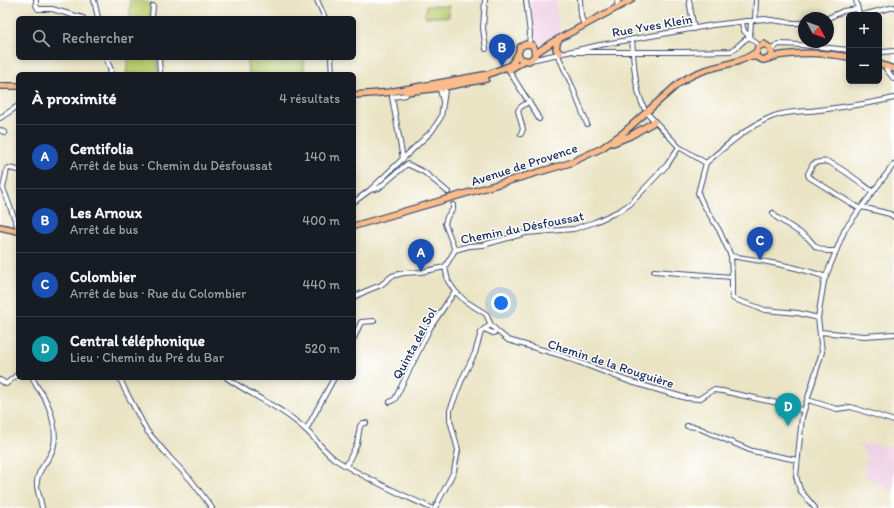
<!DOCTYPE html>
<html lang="fr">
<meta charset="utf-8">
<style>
:root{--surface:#171b24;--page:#20242c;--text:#f1f3f6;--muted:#9ea1a6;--line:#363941;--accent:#d1495b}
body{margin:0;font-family:Itim,sans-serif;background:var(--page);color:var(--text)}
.controls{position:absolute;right:12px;top:12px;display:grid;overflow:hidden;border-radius:6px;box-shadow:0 2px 6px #0003}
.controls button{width:36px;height:36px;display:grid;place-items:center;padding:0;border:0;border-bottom:1px solid var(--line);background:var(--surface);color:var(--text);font:20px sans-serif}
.compass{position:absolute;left:798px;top:12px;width:36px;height:36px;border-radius:50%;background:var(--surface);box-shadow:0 2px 6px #0003;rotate:131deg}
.you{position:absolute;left:501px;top:303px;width:14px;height:14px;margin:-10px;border:3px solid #fff;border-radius:50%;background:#1a73e8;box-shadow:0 0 0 6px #1a73e833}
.badge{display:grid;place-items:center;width:26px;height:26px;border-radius:50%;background:var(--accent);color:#fff;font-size:13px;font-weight:700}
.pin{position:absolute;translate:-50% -33px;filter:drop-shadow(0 1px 2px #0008)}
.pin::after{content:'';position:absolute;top:21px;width:14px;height:12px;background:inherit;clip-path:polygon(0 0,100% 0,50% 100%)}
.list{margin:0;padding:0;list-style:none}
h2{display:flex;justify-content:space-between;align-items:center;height:52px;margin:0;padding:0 16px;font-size:17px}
h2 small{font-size:13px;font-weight:400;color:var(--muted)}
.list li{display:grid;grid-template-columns:26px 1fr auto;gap:12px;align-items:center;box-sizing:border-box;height:64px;padding:0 16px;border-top:1px solid var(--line)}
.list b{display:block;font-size:15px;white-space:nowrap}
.list p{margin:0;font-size:13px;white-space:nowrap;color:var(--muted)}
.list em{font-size:13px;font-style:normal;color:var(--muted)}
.icon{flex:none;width:22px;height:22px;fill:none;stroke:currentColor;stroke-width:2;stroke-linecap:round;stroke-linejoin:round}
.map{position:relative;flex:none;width:894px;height:508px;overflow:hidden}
.search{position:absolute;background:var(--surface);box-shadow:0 2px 6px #0003;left:16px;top:16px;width:340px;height:44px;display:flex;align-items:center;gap:10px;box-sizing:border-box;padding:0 14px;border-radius:6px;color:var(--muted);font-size:15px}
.panel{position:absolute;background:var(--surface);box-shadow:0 2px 6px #0003;left:16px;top:72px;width:340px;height:308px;border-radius:6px}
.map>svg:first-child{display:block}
.built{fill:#efd0e6}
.green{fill:#bbcc6f;stroke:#6b7e66}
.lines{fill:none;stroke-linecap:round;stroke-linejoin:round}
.minor-casing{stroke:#3a4a6d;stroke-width:6}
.major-casing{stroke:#3a4a6d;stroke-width:8}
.minor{stroke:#fff;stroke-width:4}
.major{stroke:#f9bc8a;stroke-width:5.5}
.labels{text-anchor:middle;stroke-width:3;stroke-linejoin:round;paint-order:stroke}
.street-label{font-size:13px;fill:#1b2f5e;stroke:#fff}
</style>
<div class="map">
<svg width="894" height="508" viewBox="0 0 894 508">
<rect width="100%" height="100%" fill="#fff"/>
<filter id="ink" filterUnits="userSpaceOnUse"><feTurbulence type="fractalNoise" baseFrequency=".025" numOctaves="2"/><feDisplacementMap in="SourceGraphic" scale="8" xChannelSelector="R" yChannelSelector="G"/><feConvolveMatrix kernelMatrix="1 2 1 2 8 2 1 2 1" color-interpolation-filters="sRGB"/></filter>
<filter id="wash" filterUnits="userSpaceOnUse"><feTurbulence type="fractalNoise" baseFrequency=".012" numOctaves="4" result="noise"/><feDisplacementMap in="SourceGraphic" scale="16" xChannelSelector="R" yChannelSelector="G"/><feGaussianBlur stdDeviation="0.9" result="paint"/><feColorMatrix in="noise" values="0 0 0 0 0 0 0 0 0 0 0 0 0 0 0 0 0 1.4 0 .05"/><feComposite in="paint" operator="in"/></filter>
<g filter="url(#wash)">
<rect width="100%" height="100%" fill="#eae4c4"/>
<!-- built -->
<path class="built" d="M531 0H556L560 35 546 44 536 45 534 40 529 5Z
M873 444 894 448V492L864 475 865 463 869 459 859 445Z"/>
<!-- green -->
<path class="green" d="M130 0 150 3V18H130Z
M426 6H449V17H425Z
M128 58H157L158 74H126Z
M246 58H304V74H249Z"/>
</g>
<g filter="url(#ink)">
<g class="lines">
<!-- minor casing -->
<g class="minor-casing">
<path id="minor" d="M36 0V5L38 9H52L83 18
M94 0 98 18
M317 0 325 18
M485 0 483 28 486 49
M526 0 530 34 529 44
M580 0 581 16 584 25
M689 0 694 29
M856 0 859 15
M618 7 617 2 619 0
M862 15 894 7
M152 18 153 6
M828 18 843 11 857 9
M755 20 756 0
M742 23 744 31 759 46
M750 37 751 21
M632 39C634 63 634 86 644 108
M772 50 778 44C802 44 825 48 849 50
M879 51 883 52 894 51
M575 52H682L731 51C739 47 742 40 750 37
M557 53 572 86 587 124
M106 58 111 70 110 74
M159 58 160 74
M331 58 332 74
M531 60 600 45 713 25 764 19 793 23H804
M887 66 886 69 894 79
M509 70C518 87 530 102 539 119
M440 87V90L443 101
M649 115 679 147 706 163
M0 118 18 106
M0 130 5 133
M521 134 523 129 518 111C520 105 526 105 529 101
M403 159 392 97 406 95V91
M706 163 698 193 703 204 719 230 731 256 732 277V297L734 299 765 310 798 313 818 318
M706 163C727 145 748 126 774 116 788 111 804 112 819 110 844 107 869 104 894 98
M18 170 9 168 7 169 3 188 18 228
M370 190 379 188 407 164 424 172 448 192
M354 202 370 190 432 131 441 117 445 91 444 87
M453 205V209L447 217 445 224 455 250
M862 207 890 214 894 217
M860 209 809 177 808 174 813 164C818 162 823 161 828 162 840 166 862 184 873 192
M773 213 776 217 808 238 816 247 827 251H836
M731 256C763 261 795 266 826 277
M445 267 448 281 455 291 465 301 486 314 491 325 497 331 508 340 560 355 628 381 686 398 699 399 713 390 722 391 787 405 804 411
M654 271 732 277
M354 297 366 291 381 285 392 276 403 273 421 272 445 267 455 250 469 246 483 245 526 233 574 229 595 222 621 210 630 204 667 165 679 147
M491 325 484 329 493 333 497 331
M820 332 864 336 894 334
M354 338 361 322 374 321
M33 378C35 386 40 390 44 397 51 409 57 431 54 445 52 459 38 467 37 481 36 489 41 500 42 508
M120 378 124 388 147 431 170 458 191 480 212 508
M227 378C252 396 283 408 306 430 316 439 324 452 336 460 366 479 399 493 431 508
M0 380 6 384 18 374
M808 400 837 409 851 407 894 421
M390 402 395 399 430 328 455 291
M687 426 696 427 752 451 797 460
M306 430 334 378
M346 466 357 444 360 426 363 423H366
M435 508 454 471 458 450 450 420V410L463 377 475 353 481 332 484 329
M815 508 800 490 796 476 802 417 822 352 818 318 824 281 845 229 894 164"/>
</g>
<!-- major casing -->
<g class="major-casing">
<path id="major" d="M559 39 557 43 556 49 560 53
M536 53 551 43 631 0
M756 54 758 47 764 44 770 48 772 53 770 57
M749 57H756L763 60C770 59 775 56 782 55 803 52 827 53 849 57
M879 64 894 69
M509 70 524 61
M0 86H18
M389 92 489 74 511 65 518 54 520 47 526 44 532 45 534 48 535 56 529 61 521 59 518 54
M406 92 439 88 486 79
M354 95 393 92
M613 143 630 136 654 122
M354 226 570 163 602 148 623 133 678 84C685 79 692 75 700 72 717 65 741 64 756 52
M0 227 18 231"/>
</g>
<!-- minor -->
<use href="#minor" class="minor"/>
<!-- major -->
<use href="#major" class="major"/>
</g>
</g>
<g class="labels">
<!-- street labels -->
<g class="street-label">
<text transform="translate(652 25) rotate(-10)" y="5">Rue Yves Klein</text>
<text transform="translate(524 164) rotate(-18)" y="5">Avenue de Provence</text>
<text transform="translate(522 227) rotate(-11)" y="5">Chemin du Désfoussat</text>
<text transform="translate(414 343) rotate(-62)" y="5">Quinta del Sol</text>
<text transform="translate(611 363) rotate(18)" y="5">Chemin de la Rouguière</text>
</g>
</g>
</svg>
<div class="controls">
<button>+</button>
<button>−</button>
</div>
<svg class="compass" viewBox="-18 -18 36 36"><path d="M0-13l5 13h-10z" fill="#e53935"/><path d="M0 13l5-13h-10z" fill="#9ea1a6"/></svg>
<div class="you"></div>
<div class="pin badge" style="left:421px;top:272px;background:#1a4fb4">A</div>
<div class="pin badge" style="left:502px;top:67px;background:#1a4fb4">B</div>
<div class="pin badge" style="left:760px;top:260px;background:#1a4fb4">C</div>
<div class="pin badge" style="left:788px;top:426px;background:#0f9aa8">D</div>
<div class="search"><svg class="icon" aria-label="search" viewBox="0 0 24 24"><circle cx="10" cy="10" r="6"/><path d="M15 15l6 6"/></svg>Rechercher</div>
<section class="panel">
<h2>À proximité<small>4 résultats</small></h2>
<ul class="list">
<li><span class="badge" style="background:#1a4fb4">A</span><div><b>Centifolia</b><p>Arrêt de bus · Chemin du Désfoussat</p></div><em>140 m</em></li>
<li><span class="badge" style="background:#1a4fb4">B</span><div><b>Les Arnoux</b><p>Arrêt de bus</p></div><em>400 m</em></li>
<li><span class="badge" style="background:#1a4fb4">C</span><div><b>Colombier</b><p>Arrêt de bus · Rue du Colombier</p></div><em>440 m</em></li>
<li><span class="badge" style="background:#0f9aa8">D</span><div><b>Central téléphonique</b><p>Lieu · Chemin du Pré du Bar</p></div><em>520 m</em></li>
</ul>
</section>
</div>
